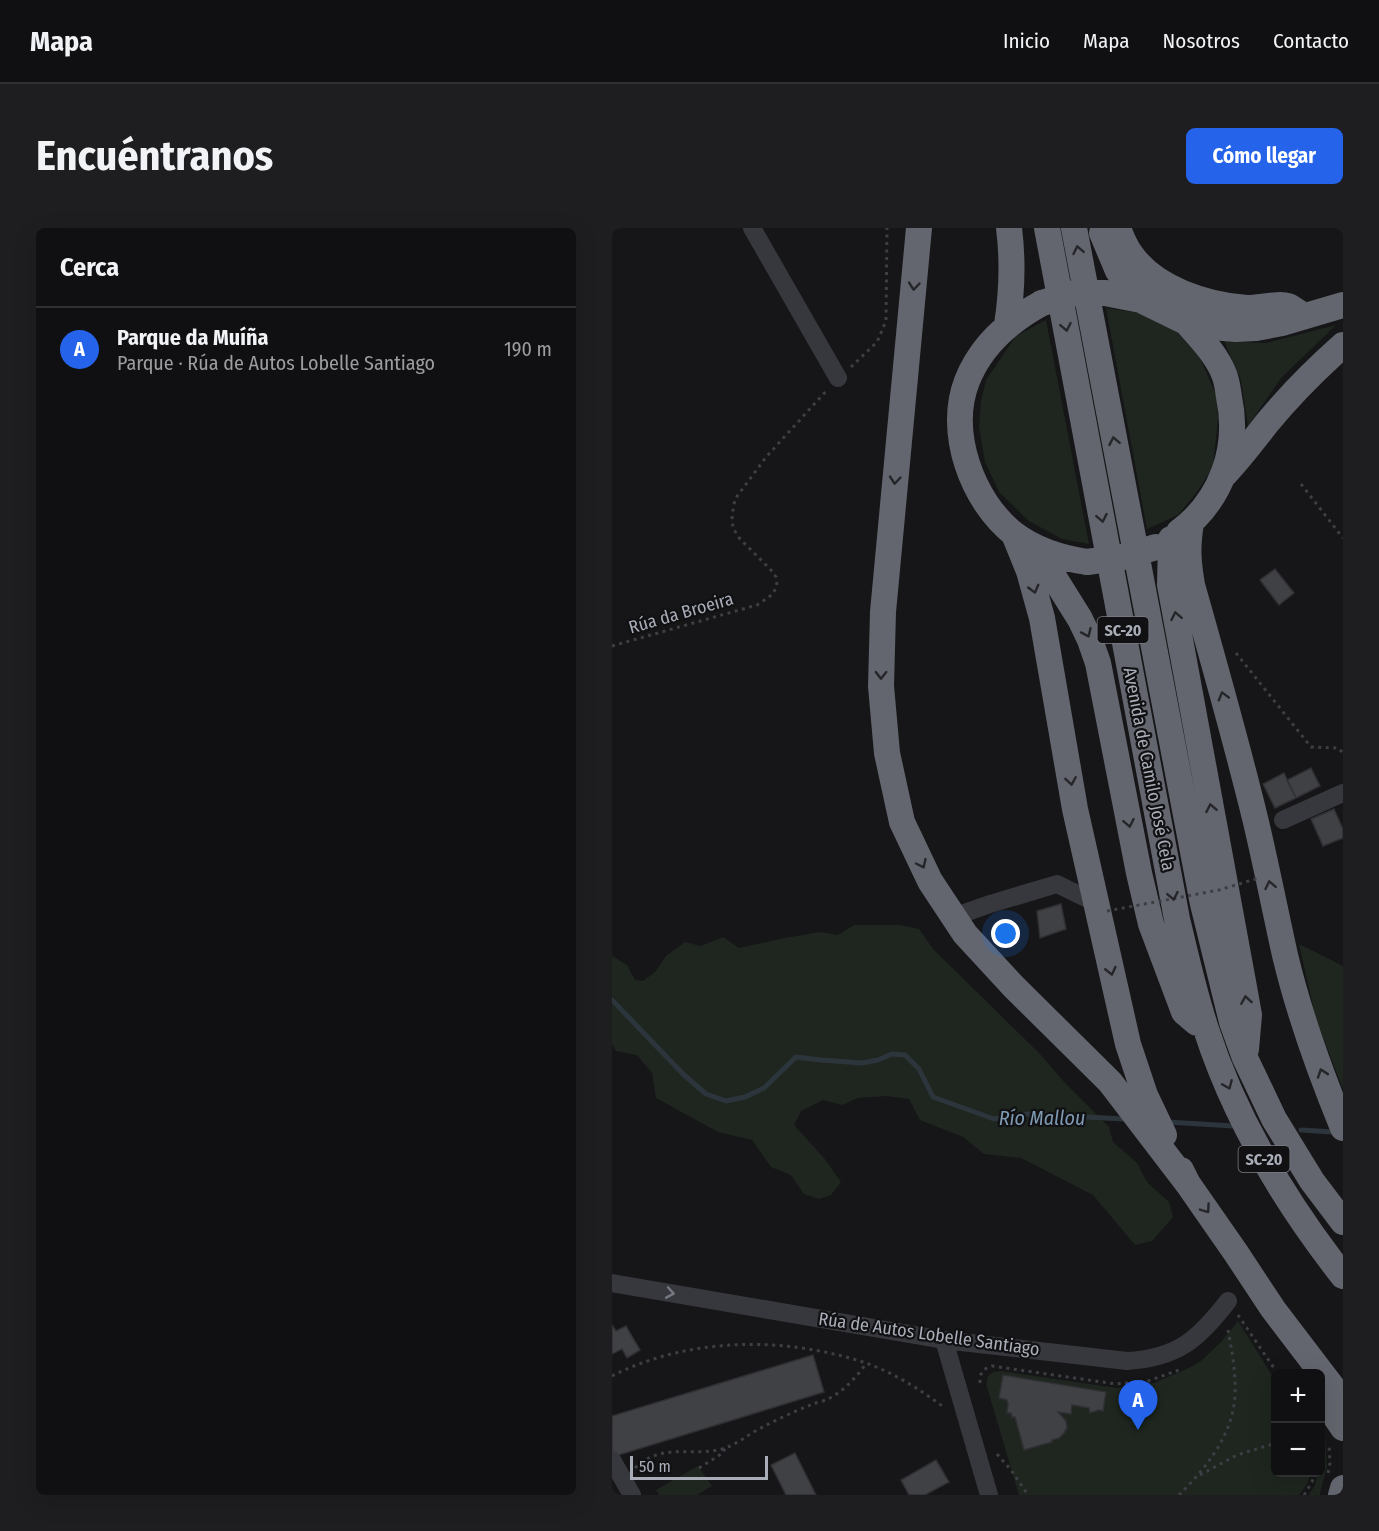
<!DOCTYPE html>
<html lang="es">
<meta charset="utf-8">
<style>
:root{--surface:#101012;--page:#1e1e20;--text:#f1f3f6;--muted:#9c9d9f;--line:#303032;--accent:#2563eb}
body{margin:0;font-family:"Fira Sans Condensed",sans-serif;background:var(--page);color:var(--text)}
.controls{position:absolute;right:18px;bottom:18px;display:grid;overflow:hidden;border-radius:9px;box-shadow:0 6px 24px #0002}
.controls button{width:54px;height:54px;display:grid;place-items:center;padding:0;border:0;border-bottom:2px solid var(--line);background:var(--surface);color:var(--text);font:30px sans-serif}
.scale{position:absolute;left:18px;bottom:15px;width:138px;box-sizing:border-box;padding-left:6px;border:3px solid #a8adb8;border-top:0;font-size:16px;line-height:21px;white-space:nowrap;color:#a8adb8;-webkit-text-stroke:4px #111113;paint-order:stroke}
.you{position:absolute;left:394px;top:706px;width:21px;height:21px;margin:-15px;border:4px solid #fff;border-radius:50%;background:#1a73e8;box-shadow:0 0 0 9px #1a73e833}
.badge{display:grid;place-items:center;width:39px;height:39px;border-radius:50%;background:var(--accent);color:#fff;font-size:20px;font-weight:700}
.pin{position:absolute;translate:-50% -50px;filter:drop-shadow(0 2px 3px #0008)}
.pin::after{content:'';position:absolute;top:32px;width:21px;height:18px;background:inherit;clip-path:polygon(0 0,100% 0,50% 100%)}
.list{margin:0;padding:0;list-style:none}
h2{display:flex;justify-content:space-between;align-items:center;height:78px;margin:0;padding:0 24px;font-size:26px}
h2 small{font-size:20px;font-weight:400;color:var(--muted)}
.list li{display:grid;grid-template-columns:39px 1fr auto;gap:18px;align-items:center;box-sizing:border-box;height:84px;padding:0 24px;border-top:2px solid var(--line)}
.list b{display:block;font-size:22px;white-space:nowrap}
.list p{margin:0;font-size:20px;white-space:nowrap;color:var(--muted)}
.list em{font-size:20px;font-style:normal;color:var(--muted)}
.map{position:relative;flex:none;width:731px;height:1267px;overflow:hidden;border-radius:9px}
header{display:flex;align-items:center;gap:36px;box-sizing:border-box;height:84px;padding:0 30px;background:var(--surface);border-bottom:2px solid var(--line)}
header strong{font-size:28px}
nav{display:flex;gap:33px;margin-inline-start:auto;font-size:21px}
.intro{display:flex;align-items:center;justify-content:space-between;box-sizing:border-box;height:144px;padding:0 36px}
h1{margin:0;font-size:42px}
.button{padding:15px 27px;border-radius:9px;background:var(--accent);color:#fff;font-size:21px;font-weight:700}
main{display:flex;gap:36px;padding:0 36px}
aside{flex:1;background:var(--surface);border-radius:9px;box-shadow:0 6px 24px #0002}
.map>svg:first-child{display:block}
.green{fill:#1e261f}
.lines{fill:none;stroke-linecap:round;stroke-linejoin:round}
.stream{stroke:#2c353c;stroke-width:5}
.building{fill:#404145;stroke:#303034;stroke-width:1.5}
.path{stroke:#3d3f44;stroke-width:3;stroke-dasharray:3 4.5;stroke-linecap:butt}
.minor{stroke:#37383d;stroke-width:18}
.highway{stroke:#63666e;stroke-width:26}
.path-bridge{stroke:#3d3f44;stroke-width:3;stroke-dasharray:3 4.5;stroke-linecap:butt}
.highway-bridge{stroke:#63666e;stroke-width:26}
.oneway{stroke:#26262a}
.oneway2{stroke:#757881}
.labels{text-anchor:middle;stroke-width:4.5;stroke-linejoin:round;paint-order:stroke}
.shield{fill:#111113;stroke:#7b7e86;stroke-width:1.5}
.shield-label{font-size:16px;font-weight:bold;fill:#a8adb8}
.street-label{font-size:18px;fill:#a8adb8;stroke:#111113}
.water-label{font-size:20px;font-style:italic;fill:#7f9bb3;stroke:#111113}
</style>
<header>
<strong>Mapa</strong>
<nav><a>Inicio</a><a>Mapa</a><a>Nosotros</a><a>Contacto</a></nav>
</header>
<div class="intro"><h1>Encuéntranos</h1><a class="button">Cómo llegar</a></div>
<main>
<aside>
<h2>Cerca<small></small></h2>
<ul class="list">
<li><span class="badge">A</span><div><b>Parque da Muíña</b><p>Parque · Rúa de Autos Lobelle Santiago</p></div><em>190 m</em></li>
</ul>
</aside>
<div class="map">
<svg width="731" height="1267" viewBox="0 0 731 1267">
<rect width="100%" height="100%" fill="#161618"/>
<!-- green -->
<path class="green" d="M494 80 529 85 563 102 588 130 605 169 606 190 601 239 585 264 566 287 535 301Z
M434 92 477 316 450 311 417 293 387 264 373 234 367 199 369 173 374 152 404 108Z
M724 97 669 150 636 198 629 152 612 113 654 115Z
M242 697H288L307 701 321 721 428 826 454 856 497 899 501 914 525 935 535 954 557 974 561 989 540 1013 523 1017 481 967 409 930 372 926 351 909 308 892 297 871 275 868 246 870 230 877 211 872 189 883 182 897 212 930 229 954 219 967 207 971 192 966 179 947 159 939 140 912 106 904 44 870 40 845 25 827 4 823 0 816V728L15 737 23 752 31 753 43 744 54 728 73 714 89 718 111 709 127 720 173 710 208 704 226 707Z
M687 716 731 738V861L704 791Z
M626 1093 663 1152 664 1244 699 1245 695 1256 687 1267H407L375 1159C373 1148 379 1143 389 1143L505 1160 542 1155 579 1139 590 1132 609 1114Z
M713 1206 715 1239 708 1265V1267H697L703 1257 706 1245 708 1244 709 1209Z
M86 1238 100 1258 85 1267H47L44 1262Z"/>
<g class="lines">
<!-- stream -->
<path class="stream" d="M0 772 72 847 94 866 114 873 133 869 152 860 184 829 209 832 250 835 266 832 280 826 293 827 307 841 321 869 382 891 415 886 512 891
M555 894 622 898
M689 902 721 904"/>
</g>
<!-- building -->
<path class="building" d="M663 341 682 365 667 377 648 352Z
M699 540 708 558 684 570 675 552Z
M672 545 684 570 663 580 651 556Z
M722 581 731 601V610L711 618 699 591Z
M449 676 454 701 428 710 425 683Z
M0 1097 4 1103 14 1098 28 1122 15 1130 10 1121 0 1126Z
M201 1127 212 1164 0 1229V1188Z
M391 1147 494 1164 491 1183 487 1182 478 1185 477 1180 460 1177 459 1186 446 1184 454 1193 455 1200 452 1205 447 1210 440 1212V1214L412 1222 403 1189H400L399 1185H395L396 1176 395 1172 387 1170Z
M183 1225 204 1267H174L159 1237Z
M324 1232 337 1254 313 1267H297L289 1252Z"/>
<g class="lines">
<!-- path -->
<path class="path" d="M239 139 265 114 274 93 275 0
M689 256 731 310
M0 418 145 377 161 366 165 357 164 349 159 342 128 311 121 300 120 288 123 271 155 228 215 162
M624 425 699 519 726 520 731 525
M626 1087 666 1146
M0 1148C76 1109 173 1108 254 1135 282 1145 309 1162 333 1180
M368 1155C368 1145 370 1141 380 1138L504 1156 536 1153 567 1142
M385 1226 399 1242 416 1267
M23 1240C50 1214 80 1229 110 1221 124 1217 134 1208 147 1201 164 1192 183 1183 201 1176 206 1174 213 1173 218 1170 233 1162 244 1149 254 1136
M87 1240 111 1225 113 1220
M716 1245 718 1235 717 1216
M588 1247 625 1227 664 1215
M567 1267C594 1240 621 1207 623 1167 624 1145 620 1123 616 1102
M692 1267 700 1254 703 1244"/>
<!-- minor -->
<path class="minor" d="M140 0 226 150
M671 592 731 565
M341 689 378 676 445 656 484 675
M0 1055 332 1112 515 1133C565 1130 586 1112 616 1073
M332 1112 377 1267
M0 1232 20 1267"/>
<!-- highway -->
<path class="highway" d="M307 0 271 384 269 458 275 525 290 594 318 653 353 706 401 758 498 854 576 956
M435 0 565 691C574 728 582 765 594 801 623 891 673 974 731 1048
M462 0 591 676 620 794 633 830 662 891 700 953 731 994
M506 0C509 8 513 18 518 25 542 61 595 77 635 80 647 80 667 75 676 78 682 81 687 85 692 88
M490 5 506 43 529 72
M493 65 529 72 574 94 599 99 624 101 644 100 670 95 731 77
M430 75C397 93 369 117 355 153 335 204 360 273 402 306 423 322 449 330 475 334
M395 97C400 65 401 32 397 0
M613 246C629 229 641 213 655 195 678 167 704 141 731 117
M579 295C575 319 576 333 580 357 602 435 624 512 643 590 654 636 663 682 673 727 687 786 708 844 731 900
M567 304C609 273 628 221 617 169 616 162 615 153 612 146 604 126 588 110 574 94
M402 306 417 343 430 390 463 581 516 816 533 867 552 907
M559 311 558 357 632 759 637 787 634 821
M423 319 468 391 478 412 486 435 527 645 539 696 572 784 585 795
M569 942 576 956 624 1025 661 1081 731 1173
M708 1166 731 1200
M729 1267 731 1260"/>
<!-- path-bridge -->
<path class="path-bridge" d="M495 683 607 662 647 650"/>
<!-- highway-bridge -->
<path class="highway-bridge" d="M430 75 463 65H493
M475 334 511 329 544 319"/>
</g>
<!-- one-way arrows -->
<defs><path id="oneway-chevron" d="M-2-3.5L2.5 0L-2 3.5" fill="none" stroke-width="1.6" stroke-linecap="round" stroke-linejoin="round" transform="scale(1.5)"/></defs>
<g class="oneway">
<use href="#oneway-chevron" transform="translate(466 22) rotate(-101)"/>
<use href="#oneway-chevron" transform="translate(302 58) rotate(95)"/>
<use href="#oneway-chevron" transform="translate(454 99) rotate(79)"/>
<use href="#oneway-chevron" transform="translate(502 213) rotate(-101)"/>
<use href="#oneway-chevron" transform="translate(283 252) rotate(95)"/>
<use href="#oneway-chevron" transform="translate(490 290) rotate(79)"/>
<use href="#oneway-chevron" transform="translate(422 361) rotate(75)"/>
<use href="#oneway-chevron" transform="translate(564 388) rotate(-101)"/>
<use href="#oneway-chevron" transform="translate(475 405) rotate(66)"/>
<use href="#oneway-chevron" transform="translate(269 447) rotate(91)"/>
<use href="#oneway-chevron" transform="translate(611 468) rotate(-106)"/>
<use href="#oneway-chevron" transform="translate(459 553) rotate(81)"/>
<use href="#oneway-chevron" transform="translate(599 580) rotate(-101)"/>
<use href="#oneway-chevron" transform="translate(517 595) rotate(79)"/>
<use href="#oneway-chevron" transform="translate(310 636) rotate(65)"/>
<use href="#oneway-chevron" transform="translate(658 657) rotate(-102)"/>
<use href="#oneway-chevron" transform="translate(561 668) rotate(79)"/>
<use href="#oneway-chevron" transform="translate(499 743) rotate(77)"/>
<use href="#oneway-chevron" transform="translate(634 772) rotate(-99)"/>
<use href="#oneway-chevron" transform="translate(710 845) rotate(-109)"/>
<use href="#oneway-chevron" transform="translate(616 857) rotate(67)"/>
<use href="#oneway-chevron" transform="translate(594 981) rotate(55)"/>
</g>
<use class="oneway2" href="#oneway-chevron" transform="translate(58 1065) rotate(10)"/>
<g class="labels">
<!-- shield labels -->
<g class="shield">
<rect x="485.5" y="389" width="51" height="26" rx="4.5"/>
<rect x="626.5" y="918" width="51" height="26" rx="4.5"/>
</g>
<g class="shield-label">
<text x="511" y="408">SC-20</text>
<text x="652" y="937">SC-20</text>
</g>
<!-- street labels -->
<g class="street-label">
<text transform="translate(69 385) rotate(-16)" y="6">Rúa da Broeira</text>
<text transform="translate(537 541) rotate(79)" y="6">Avenida de Camilo José Cela</text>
<text transform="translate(317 1106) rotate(8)" y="6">Rúa de Autos Lobelle Santiago</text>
</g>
<!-- water labels -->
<g class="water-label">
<text x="430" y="897">Río Mallou</text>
</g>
</g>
</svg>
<div class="controls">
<button>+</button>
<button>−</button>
</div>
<div class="scale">50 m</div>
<div class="you"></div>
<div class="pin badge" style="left:526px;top:1202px">A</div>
</div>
</main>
